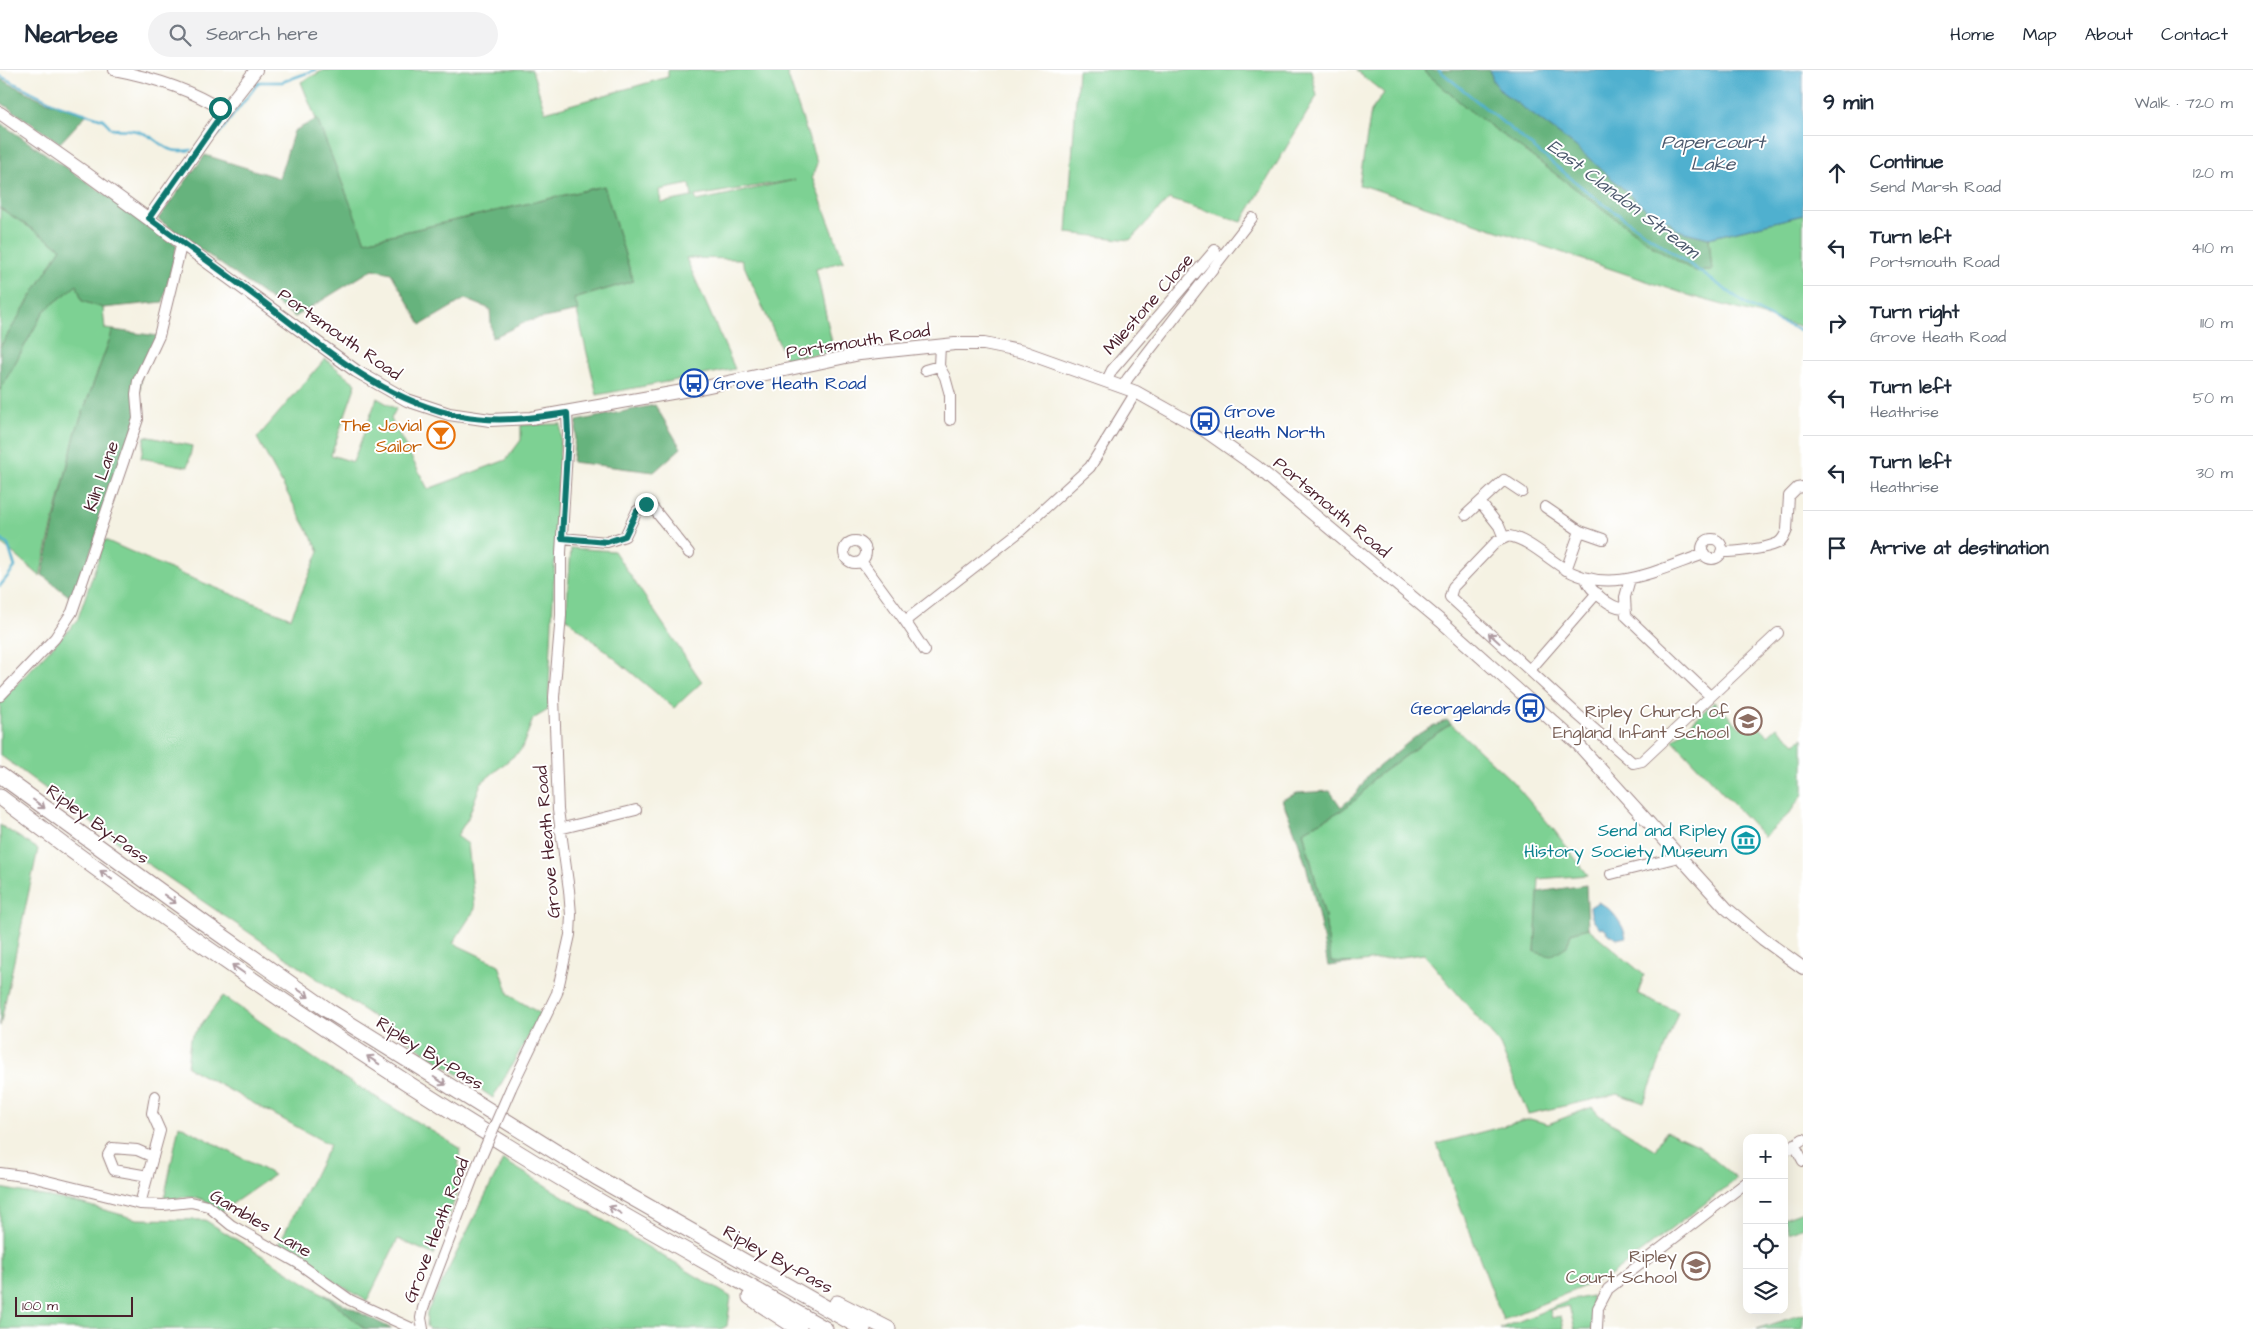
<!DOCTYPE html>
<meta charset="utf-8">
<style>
:root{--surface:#fff;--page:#f2f2f3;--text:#1f2937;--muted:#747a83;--line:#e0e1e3}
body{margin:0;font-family:"Architects Daughter",sans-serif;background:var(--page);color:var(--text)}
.controls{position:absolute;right:15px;bottom:15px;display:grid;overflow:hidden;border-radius:10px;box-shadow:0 5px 20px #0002}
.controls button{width:45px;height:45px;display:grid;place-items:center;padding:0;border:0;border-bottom:1px solid var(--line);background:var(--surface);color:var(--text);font:25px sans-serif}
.scale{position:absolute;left:15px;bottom:12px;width:118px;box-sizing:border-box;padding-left:5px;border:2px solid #4a1f2b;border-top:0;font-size:14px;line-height:18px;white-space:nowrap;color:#4a1f2b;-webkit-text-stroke:4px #fff;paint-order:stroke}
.stop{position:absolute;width:15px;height:15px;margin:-11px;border:4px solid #0f766e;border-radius:50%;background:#fff}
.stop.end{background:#0f766e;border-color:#fff;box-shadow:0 1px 5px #0008}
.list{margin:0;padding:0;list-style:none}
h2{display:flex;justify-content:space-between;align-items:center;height:65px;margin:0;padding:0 20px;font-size:21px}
h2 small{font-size:16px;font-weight:400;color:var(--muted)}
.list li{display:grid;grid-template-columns:32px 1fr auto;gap:15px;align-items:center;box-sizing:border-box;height:75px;padding:0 20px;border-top:1px solid var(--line)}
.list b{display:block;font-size:19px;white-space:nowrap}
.list p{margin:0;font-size:16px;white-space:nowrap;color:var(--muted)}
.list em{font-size:16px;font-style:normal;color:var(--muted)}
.icon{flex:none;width:28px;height:28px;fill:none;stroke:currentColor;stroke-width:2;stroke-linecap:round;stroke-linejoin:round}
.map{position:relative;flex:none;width:1803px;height:1259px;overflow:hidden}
header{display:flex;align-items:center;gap:30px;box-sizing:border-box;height:70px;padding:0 25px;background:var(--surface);border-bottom:1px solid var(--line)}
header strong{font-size:24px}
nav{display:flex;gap:28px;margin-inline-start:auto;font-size:18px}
.search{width:350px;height:45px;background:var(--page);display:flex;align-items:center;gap:12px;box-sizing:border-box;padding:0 18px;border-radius:28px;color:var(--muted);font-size:19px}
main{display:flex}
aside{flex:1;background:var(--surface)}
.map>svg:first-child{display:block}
.green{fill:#7dd193;stroke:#64785f;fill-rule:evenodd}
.forest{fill:#66b37d;stroke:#586954}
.water{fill:#50b0cf;stroke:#4d687d}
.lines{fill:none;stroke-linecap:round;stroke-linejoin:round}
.stream{stroke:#50b0cf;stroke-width:2.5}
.minor-casing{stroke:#a08887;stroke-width:12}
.major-casing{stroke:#a08887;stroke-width:14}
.highway-casing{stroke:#a08887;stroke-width:17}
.minor{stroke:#fff;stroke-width:10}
.major{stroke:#fff;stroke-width:12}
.highway{stroke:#fff;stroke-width:15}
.minor-bridge-casing{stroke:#a08887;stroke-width:12;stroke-linecap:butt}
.minor-bridge{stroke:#fff;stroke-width:10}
.oneway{stroke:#ae9aa0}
.route{stroke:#0f766e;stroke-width:6}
.labels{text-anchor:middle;stroke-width:4;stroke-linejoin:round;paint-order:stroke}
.street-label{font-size:18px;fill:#4a1f2b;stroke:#fff}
.transit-label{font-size:18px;fill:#164399;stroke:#fff;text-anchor:start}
.food-label{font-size:18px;fill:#c56008;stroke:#fff;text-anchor:end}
.education-label{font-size:18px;fill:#785e54;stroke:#fff;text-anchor:end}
.culture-label{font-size:18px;fill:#0d838f;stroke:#fff;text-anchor:end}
.water-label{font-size:19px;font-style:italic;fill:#4c596d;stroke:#fff}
</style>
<header>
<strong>Nearbee</strong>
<div class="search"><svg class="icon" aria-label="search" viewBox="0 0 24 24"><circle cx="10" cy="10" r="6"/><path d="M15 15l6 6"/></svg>Search here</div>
<nav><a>Home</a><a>Map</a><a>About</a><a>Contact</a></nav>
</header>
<main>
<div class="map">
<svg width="1803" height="1259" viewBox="0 0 1803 1259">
<rect width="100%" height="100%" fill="#fff"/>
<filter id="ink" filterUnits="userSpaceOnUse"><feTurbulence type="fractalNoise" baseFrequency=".02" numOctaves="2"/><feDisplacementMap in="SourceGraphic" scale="10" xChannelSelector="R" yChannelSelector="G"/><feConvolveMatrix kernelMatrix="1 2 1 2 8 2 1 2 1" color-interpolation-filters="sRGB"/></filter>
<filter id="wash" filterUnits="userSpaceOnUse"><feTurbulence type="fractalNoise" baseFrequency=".0096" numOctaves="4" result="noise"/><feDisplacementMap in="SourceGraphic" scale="20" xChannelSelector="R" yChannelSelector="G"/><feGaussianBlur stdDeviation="1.12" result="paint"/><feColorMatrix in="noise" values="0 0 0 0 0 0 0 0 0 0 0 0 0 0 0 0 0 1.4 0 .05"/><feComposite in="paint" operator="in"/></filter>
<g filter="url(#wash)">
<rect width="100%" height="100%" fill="#f5f2e3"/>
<!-- green -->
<path class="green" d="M324 0H532L545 42 668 7V0H786L817 93 812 107 844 191 816 199 834 282 786 289 741 189 686 188 735 299 597 325 574 229 633 211 604 116 365 171 301 12ZM795 110 697 131 695 127V126ZM690 114 692 127 661 133 659 120Z
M1078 0H1311L1317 26 1242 152 1169 129 1130 170 1067 163Z
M1355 0H1423L1469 40 1653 176 1694 201H1712L1709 168 1803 145V257L1694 227 1365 116 1359 115 1371 41 1384 23Z
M0 138 61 178 0 277Z
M77 215 82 231 103 238 105 259 113 260 76 361 40 506 0 472V320L44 241Z
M325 289 356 314 331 385 353 392 377 328 396 339 391 349 428 419 506 390 521 370V355L561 354 548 640 533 649 521 680 481 713 468 748 457 766 468 774 475 839 453 873 499 895 509 925 541 944 493 1028 142 790 0 685V632L77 551 105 470 179 503 291 548 319 481 257 368Z
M145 366 192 376 188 397 141 388Z
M571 478 614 481 702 612 674 638 566 548Z
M1714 632 1741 658 1751 649 1768 665 1777 657 1795 673 1803 668V724L1789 744 1764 767 1673 670Z
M1451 654 1512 711 1554 760 1588 805 1539 809 1535 882 1571 863 1588 858 1644 905 1638 924 1678 942 1644 1033 1618 1024 1528 1044 1499 973 1424 884 1354 893H1331L1325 847 1303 761 1342 740 1359 727 1373 709 1428 669Z
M0 755 38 779 0 956Z
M223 926 334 1002 460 1078 456 1126 434 1185 398 1169 367 1231 277 1177 330 1075 187 997 190 969Z
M1592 1037 1599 1045 1655 1080 1666 1061 1697 1075 1737 1109 1611 1205 1503 1250 1437 1074 1530 1049 1548 1054Z
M179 1055 274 1105 219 1143C203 1122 188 1127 164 1130Z
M503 1090 731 1227 727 1256 721 1259H429L426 1256 427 1242Z
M0 1118 76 1132 137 1149 205 1150 322 1223 365 1259H0Z
M1803 1141V1157L1789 1163 1784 1148Z
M1592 1226 1593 1259H1575L1569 1236 1550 1240 1552 1248 1561 1246 1564 1259H1500L1571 1230Z
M1803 1244V1259H1756Z"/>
<!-- forest -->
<path class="forest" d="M1423 0H1490L1493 11 1502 22 1575 76 1655 147 1670 152 1676 159 1684 162 1709 168 1712 201H1694L1653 176 1469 40Z
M0 9 45 31 87 44 60 73 0 32Z
M317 49 365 171 604 116 633 211 574 229 579 241 528 251 492 268 490 239 465 229 421 255 391 203 373 199 295 247 158 149 205 85 279 108 294 61Z
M0 53 139 147 177 175 163 232 103 238 82 231 77 215 44 241 0 320V277L61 178 0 138Z
M113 260 158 266 142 299 137 348 74 530 42 505 76 361Z
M655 335 681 378 654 402 572 392 577 351Z
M1447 650 1451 654 1428 669 1373 709 1359 727 1342 740 1303 761 1325 847 1331 892 1354 893 1328 896C1318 838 1306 784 1282 730L1297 723 1330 721 1341 737 1356 724 1368 705 1388 689 1420 663Z
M1586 815 1588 858 1571 863 1567 876 1551 886 1535 882 1538 822Z
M322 1223 392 1259H365Z"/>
<!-- water -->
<path class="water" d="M1490 0H1803V145L1709 168 1684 162 1676 159 1670 152 1655 147 1575 76 1502 22 1493 11Z
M1598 832C1610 836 1624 855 1626 867L1616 869 1606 862 1607 860 1602 857 1600 858C1593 852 1591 847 1590 837Z"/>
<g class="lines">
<!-- stream -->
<path class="stream" d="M1439 0 1595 128 1749 236 1777 251 1803 261
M0 6 58 35 103 49 112 59C121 60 132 59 140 62 164 70 161 85 191 80
M209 72 218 65 259 12H282L315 0
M0 468 8 475 15 497 0 516"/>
</g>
</g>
<g filter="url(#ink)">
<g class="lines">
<!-- minor casing -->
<g class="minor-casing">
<path id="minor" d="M114 0C151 7 192 20 224 41
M940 275 939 296 945 307 950 325V350
M925 300 939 296
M1107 310 1112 300 1215 180
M1123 316 1128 308 1252 148
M1480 432 1499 456 1504 468
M1545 437 1580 461 1603 469
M1466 445 1504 410 1522 422
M562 468 607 472 625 466 637 441 649 433 689 483
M1702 479a10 10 0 1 1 20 0a10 10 0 1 1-20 0Z
M844 482a11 11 0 1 1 22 0a11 11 0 1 1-22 0Z
M1721 482C1736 482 1765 479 1778 473 1783 470 1785 465 1787 460L1789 426 1797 418 1803 417
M1704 484C1657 500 1608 527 1562 497 1546 487 1527 469 1509 466L1496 472 1453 517 1450 527 1578 645 1633 693 1642 691 1778 563
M861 491 905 551 1019 462 1090 397 1136 322
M1566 500 1580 461
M1586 509C1590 521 1612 539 1624 538
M1630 509 1625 527 1626 546 1710 626
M905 551 925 581
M1530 600 1597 523
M0 626 55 568 72 542 138 349 136 324 138 311 159 266 182 172
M559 759 636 740
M1611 804 1679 787
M511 1018 557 923 570 865 571 845 569 820 558 740 554 627 561 545V483L568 364 567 343
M1794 1074 1803 1091
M1784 1082 1803 1069
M0 1103 31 1107 140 1134 163 1135 191 1132 208 1136 231 1155 298 1193 350 1230 413 1259
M148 1106 114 1100 108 1085 112 1078 137 1080 153 1087
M140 1134 160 1061 152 1043 155 1026
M423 1259 421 1248 423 1238 478 1094
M1597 1259 1598 1238 1608 1219 1747 1112"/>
</g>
<!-- major casing -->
<g class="major-casing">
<path id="major" d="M0 43 87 104 356 301 407 330 449 344 490 350 531 348 700 318 860 284 955 274H984L1024 282 1136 322 1204 360 1258 398 1443 553 1576 672 1726 838 1763 869 1803 898
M149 148 224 41 256 0"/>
</g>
<!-- highway casing -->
<g class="highway-casing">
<path id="highway" d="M0 705 204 853 329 941 596 1107 863 1259
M0 727C189 870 385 1005 589 1125 667 1171 746 1214 825 1259
M750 1227 799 1259
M837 1233 888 1259"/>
</g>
<!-- minor -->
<use href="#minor" class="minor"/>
<!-- major -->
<use href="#major" class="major"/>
<!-- highway -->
<use href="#highway" class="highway"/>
<!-- minor-bridge casing -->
<g class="minor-bridge-casing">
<path id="minor-bridge" d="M478 1094 511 1018"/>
</g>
<!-- minor-bridge -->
<use href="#minor-bridge" class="minor-bridge"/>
</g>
<!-- one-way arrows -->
<defs><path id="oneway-shaft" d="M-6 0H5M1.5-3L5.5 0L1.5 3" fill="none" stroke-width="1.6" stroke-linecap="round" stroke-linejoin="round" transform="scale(1.25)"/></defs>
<g class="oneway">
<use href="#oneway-shaft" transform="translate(1494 568) rotate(-138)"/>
<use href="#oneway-shaft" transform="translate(39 734) rotate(37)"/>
<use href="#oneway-shaft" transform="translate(106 805) rotate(-144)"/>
<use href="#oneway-shaft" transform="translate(170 829) rotate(36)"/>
<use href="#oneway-shaft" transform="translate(238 899) rotate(-145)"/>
<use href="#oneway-shaft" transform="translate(303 923) rotate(35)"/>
<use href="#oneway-shaft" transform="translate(373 990) rotate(-147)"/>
<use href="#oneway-shaft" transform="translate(440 1011) rotate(32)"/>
<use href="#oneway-shaft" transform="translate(615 1140) rotate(-150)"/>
</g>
</g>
<g class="lines" filter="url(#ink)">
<!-- route -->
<path class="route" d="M220 38 224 41 149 148C187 176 225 203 262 231 323 277 384 332 461 346 497 353 532 348 567 343L568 364 562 468 607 472 625 466 637 441 646 434"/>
</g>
<!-- icons -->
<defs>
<g id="bus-ring" transform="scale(1.4375)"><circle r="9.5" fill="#fff" stroke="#1a4fb4" stroke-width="1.5"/><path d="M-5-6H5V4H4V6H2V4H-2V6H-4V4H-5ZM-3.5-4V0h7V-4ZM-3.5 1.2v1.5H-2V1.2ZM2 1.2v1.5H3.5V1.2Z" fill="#1a4fb4"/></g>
<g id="bar-ring" transform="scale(1.4375)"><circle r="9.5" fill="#fff" stroke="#e8710a" stroke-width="1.5"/><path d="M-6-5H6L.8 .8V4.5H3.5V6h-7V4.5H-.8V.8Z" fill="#e8710a"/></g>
<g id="school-ring" transform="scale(1.4375)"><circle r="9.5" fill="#fff" stroke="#8d6e63" stroke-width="1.5"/><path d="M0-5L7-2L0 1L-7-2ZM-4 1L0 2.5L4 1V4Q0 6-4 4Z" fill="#8d6e63"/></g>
<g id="museum-ring" transform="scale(1.4375)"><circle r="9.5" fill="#fff" stroke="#0f9aa8" stroke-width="1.5"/><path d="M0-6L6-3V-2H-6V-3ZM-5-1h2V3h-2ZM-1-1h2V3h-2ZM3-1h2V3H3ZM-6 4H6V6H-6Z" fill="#0f9aa8"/></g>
</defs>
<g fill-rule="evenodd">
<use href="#bus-ring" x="694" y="313"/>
<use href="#bus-ring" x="1205" y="351"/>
<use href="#bar-ring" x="441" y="365"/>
<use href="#bus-ring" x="1530" y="638"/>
<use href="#school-ring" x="1748" y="651"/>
<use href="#museum-ring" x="1746" y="770"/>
<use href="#school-ring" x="1696" y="1196"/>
</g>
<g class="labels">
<!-- street labels -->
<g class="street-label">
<text transform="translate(1148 234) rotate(-49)" y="6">Milestone Close</text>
<text transform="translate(340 264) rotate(35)" y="6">Portsmouth Road</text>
<text transform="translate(858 271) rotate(-9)" y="6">Portsmouth Road</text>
<text transform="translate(101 406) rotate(-71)" y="6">Kiln Lane</text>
<text transform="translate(1332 437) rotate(40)" y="6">Portsmouth Road</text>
<text transform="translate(98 754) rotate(36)" y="6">Ripley By-Pass</text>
<text transform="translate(547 772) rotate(-95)" y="6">Grove Heath Road</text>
<text transform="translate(430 983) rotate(32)" y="6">Ripley By-Pass</text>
<text transform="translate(261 1153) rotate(31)" y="6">Gambles Lane</text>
<text transform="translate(436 1160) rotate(-69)" y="6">Grove Heath Road</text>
<text transform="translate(778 1189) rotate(29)" y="6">Ripley By-Pass</text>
</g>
<!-- transit labels -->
<g class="transit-label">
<text x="713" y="319">Grove Heath Road</text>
<text x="1224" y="347">Grove<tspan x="1224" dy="21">Heath North</tspan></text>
<text x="1511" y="644" text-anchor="end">Georgelands</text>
</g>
<!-- food labels -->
<g class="food-label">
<text x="422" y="361">The Jovial<tspan x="422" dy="21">Sailor</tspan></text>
</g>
<!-- education labels -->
<g class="education-label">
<text x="1729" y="647">Ripley Church of<tspan x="1729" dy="21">England Infant School</tspan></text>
<text x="1677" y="1192">Ripley<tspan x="1677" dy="21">Court School</tspan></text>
</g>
<!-- culture labels -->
<g class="culture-label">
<text x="1727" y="766">Send and Ripley<tspan x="1727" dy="21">History Society Museum</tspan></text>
</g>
<!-- water labels -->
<g class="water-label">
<text x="1713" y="78">Papercourt<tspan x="1713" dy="22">Lake</tspan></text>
<text transform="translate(1624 128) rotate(37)" y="7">East Clandon Stream</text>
</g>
</g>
</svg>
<div class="controls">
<button>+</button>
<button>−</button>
<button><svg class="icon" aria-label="locate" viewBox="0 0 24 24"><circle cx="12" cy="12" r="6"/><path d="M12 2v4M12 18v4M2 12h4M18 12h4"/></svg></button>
<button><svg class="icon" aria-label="layers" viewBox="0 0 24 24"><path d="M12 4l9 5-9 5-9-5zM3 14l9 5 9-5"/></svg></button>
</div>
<div class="scale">100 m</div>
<div class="stop" style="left:220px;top:38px"></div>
<div class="stop end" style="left:646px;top:434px"></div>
</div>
<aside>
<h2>9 min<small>Walk · 720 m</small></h2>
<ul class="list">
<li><svg class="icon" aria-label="ahead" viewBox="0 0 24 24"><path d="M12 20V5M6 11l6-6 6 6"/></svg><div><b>Continue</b><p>Send Marsh Road</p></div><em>120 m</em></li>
<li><svg class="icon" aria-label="left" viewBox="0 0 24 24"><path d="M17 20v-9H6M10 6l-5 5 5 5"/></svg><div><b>Turn left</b><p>Portsmouth Road</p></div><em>410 m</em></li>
<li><svg class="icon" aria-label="right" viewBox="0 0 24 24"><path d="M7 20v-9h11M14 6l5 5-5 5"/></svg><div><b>Turn right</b><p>Grove Heath Road</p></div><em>110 m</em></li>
<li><svg class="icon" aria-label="left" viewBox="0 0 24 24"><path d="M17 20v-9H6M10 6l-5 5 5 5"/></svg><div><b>Turn left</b><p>Heathrise</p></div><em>50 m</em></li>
<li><svg class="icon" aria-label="left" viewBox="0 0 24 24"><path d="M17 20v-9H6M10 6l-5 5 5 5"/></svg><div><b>Turn left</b><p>Heathrise</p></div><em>30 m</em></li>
<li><svg class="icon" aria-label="arrive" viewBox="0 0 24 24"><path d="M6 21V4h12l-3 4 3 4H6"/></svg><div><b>Arrive at destination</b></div></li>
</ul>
</aside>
</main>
